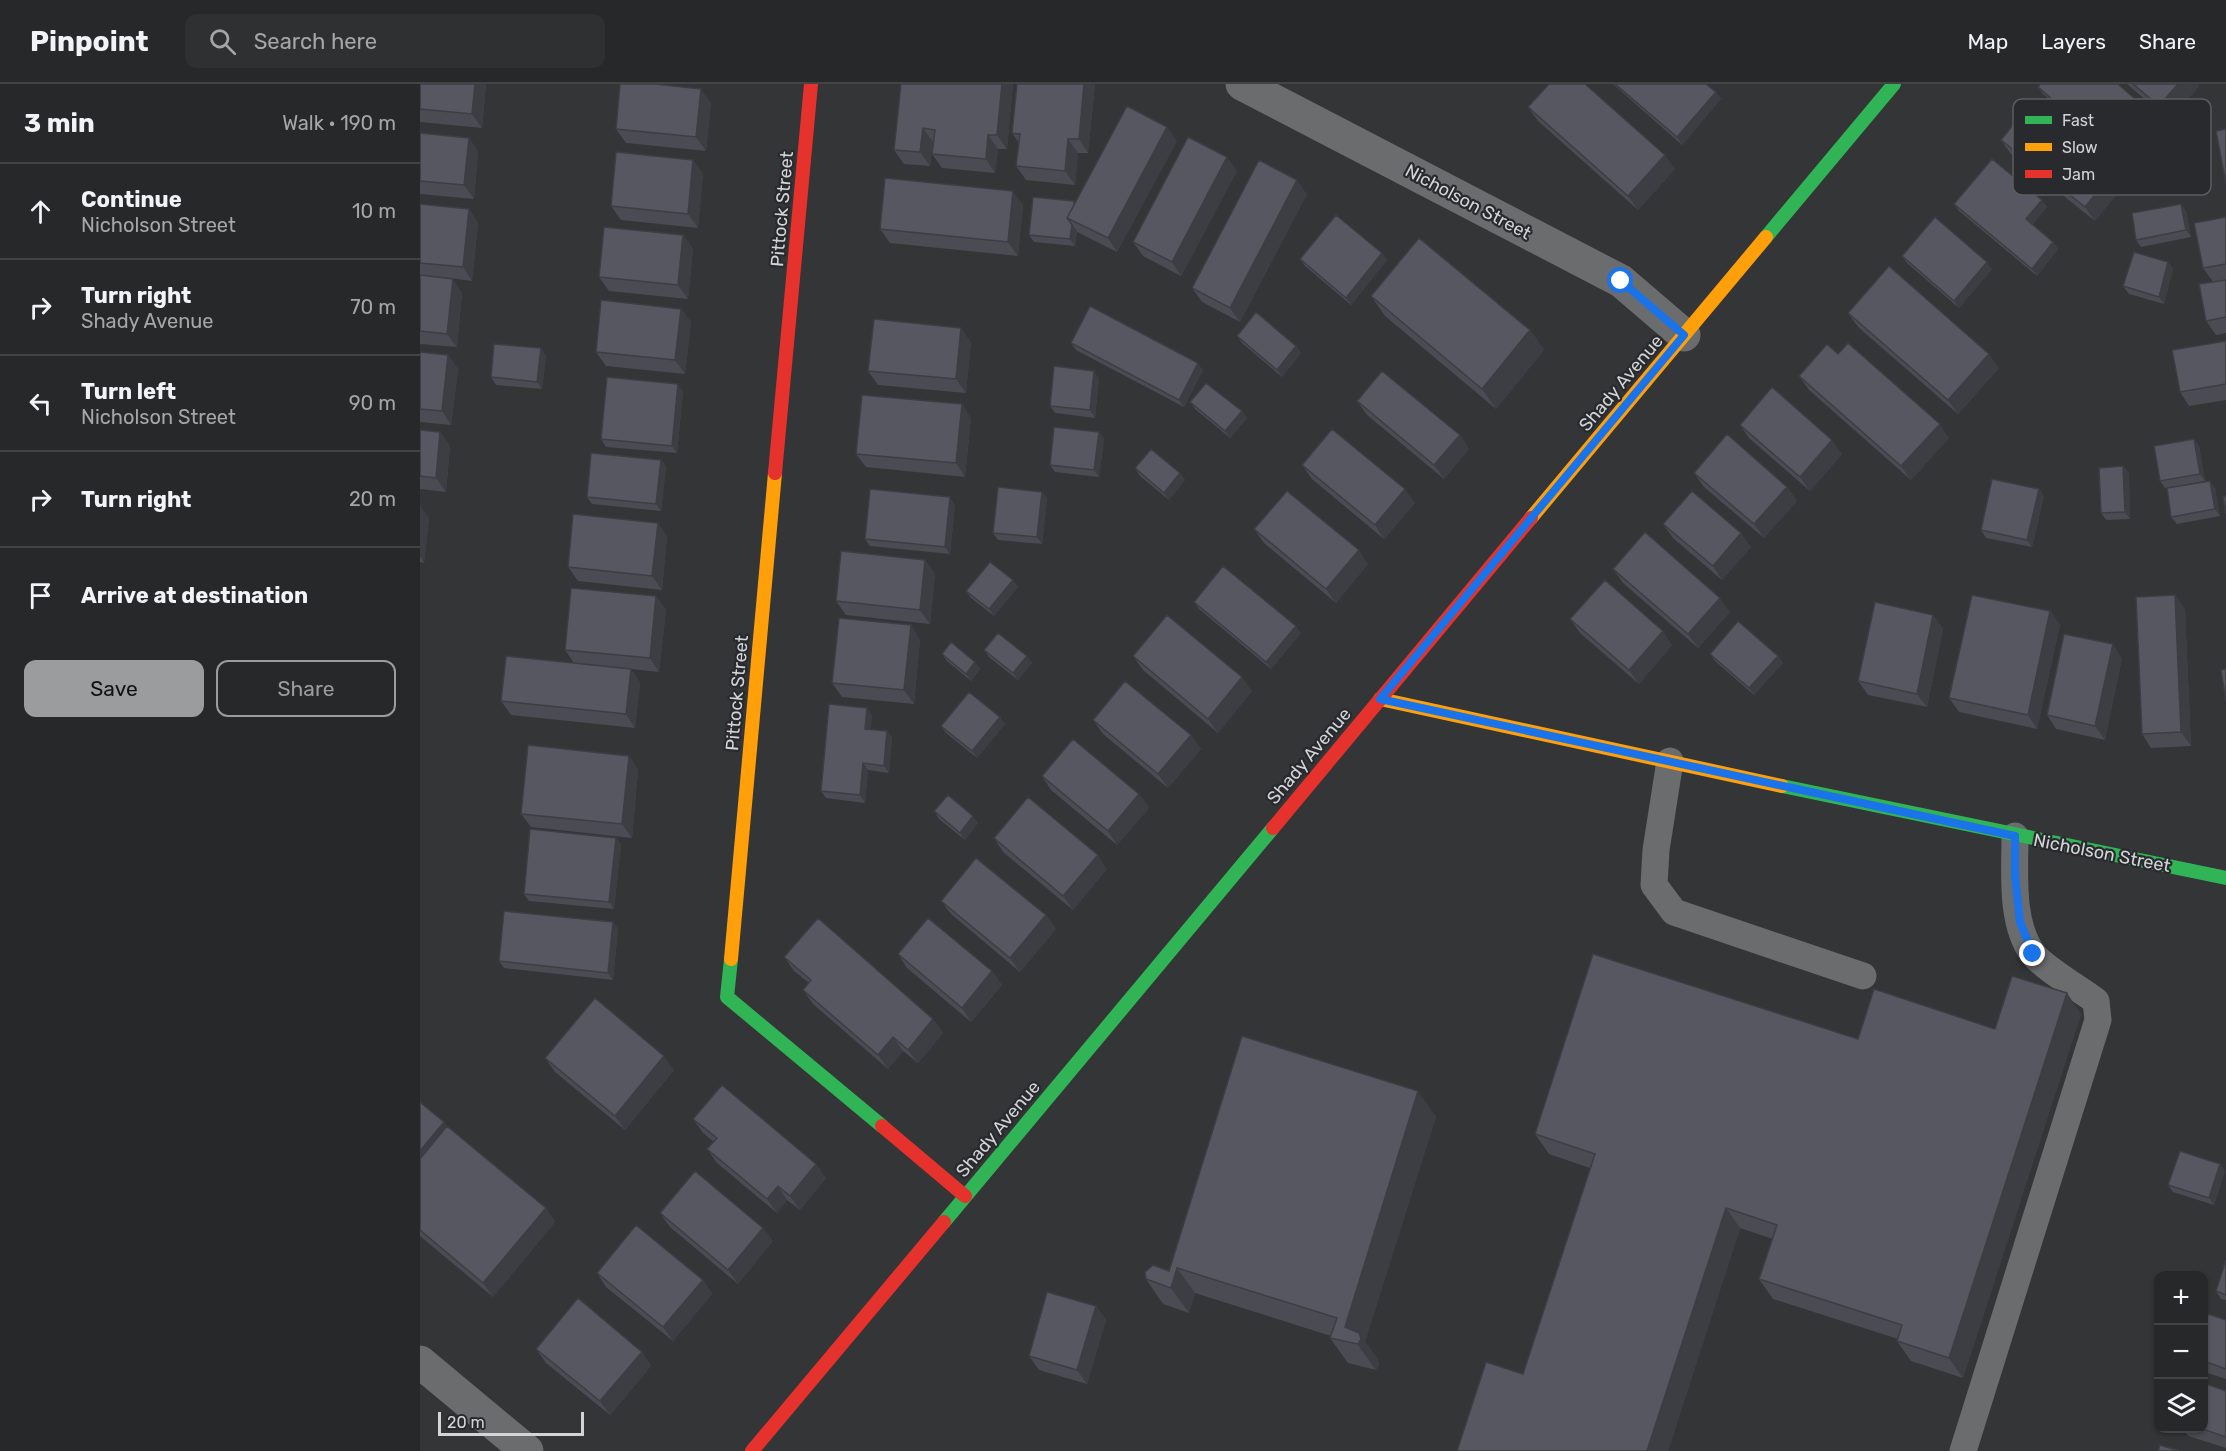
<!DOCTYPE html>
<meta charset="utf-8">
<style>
:root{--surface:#262829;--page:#2e3031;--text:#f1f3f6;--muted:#a4a6a8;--line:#424446;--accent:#9b9c9e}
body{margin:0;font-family:Rubik,sans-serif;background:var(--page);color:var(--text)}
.controls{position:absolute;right:18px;bottom:18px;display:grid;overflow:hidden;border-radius:12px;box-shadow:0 2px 4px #0004}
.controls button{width:54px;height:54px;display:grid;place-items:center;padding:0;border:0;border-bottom:2px solid var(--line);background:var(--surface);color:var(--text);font:30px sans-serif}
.scale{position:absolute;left:18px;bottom:15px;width:146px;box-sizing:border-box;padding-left:6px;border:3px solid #d3d4d6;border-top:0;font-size:16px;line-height:21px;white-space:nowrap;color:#d3d4d6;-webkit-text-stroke:4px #282a2e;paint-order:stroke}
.stop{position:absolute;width:18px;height:18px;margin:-14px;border:4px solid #1a73e8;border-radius:50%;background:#fff}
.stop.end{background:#1a73e8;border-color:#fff;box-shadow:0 2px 6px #0008}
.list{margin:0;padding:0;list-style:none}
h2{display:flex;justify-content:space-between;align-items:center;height:78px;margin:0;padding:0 24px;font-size:26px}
h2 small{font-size:20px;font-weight:400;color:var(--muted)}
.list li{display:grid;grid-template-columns:39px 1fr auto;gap:18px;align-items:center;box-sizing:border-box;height:96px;padding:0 24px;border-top:2px solid var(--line)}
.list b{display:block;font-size:22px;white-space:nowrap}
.list p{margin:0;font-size:20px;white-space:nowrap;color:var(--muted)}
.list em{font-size:20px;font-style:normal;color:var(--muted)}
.actions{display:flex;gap:12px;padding:18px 24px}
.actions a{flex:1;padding:14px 0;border:2px solid var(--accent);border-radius:12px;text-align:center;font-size:21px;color:var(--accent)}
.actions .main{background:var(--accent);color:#111}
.icon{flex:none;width:33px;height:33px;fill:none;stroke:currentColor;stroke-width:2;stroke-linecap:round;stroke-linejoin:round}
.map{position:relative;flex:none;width:1806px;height:1367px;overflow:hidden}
header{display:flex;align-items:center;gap:36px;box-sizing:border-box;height:84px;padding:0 30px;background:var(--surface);border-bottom:2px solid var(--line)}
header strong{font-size:28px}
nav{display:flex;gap:33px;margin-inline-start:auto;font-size:21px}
.search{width:420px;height:54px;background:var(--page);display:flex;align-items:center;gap:15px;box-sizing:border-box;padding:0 21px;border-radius:12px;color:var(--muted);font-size:22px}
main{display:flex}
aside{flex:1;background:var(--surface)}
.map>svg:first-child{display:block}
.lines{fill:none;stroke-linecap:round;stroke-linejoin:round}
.lane{stroke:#6a6c6e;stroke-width:27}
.street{stroke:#6a6c6e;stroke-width:33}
.fast{stroke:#30b455;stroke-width:14}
.slow{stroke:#ff9f0a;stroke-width:14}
.jam{stroke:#e5322d;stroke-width:14}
.wall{fill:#4b4b53}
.shaded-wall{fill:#3d3d44}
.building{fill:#575761;stroke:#3d3d44;stroke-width:1.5}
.route{stroke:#1a73e8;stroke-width:8}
.labels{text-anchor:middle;stroke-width:4.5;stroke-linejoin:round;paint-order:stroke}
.street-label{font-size:18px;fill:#d3d4d6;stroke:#282a2e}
.key{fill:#282a2e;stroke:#5b5d60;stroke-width:1.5}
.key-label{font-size:16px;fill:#d3d4d6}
</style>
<header>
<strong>Pinpoint</strong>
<div class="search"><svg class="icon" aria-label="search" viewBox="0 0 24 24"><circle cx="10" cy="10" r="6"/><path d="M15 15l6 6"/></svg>Search here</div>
<nav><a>Map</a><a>Layers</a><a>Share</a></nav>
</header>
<main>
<aside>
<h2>3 min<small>Walk · 190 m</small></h2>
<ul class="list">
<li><svg class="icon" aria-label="ahead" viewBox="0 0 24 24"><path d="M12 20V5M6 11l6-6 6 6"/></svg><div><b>Continue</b><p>Nicholson Street</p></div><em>10 m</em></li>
<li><svg class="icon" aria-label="right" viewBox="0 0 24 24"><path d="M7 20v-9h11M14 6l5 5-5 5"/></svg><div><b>Turn right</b><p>Shady Avenue</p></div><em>70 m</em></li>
<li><svg class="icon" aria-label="left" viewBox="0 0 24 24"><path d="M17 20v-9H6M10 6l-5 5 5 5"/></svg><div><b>Turn left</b><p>Nicholson Street</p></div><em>90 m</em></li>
<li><svg class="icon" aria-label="right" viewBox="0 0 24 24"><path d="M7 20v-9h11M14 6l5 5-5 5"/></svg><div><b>Turn right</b></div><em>20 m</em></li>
<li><svg class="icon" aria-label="arrive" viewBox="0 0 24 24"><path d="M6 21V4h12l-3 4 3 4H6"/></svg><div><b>Arrive at destination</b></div></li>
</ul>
<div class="actions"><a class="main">Save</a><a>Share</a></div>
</aside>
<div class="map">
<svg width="1806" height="1367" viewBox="0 0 1806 1367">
<rect width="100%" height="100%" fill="#333537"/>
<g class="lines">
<!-- lane -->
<path class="lane" d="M1250 677 1236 766 1234 801 1254 828 1443 892
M1543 1367 1678 936 1676 917C1660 905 1624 884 1613 870 1590 839 1595 788 1595 752"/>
<!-- street -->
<path class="street" d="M822 0 1201 197 1264 251
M0 1278 107 1367"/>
<!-- fast -->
<path class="fast" d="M1346 153 1474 0
M1362 702 1806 794
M311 875 307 913 462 1042
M524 1138 853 744"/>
<!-- slow -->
<path class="slow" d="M1111 434 1346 153
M960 615 1362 702
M311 875 355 389"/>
<!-- jam -->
<path class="jam" d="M355 389 391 0
M853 744 1111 434
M462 1042 545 1112
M332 1367 524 1138"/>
</g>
<!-- wall -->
<path class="wall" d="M0 0H66L62 44 0 38Z
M481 0H593L587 65H578L575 89 522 84 512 70 513 58 510 82 484 80 474 66Z
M675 0 668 69H658L655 101 606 96 596 82 599 59 592 49Z
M1193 0H1286L1296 8 1301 15 1262 61Z
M1707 0H1777L1779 2 1749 36Z
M1618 3 1714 14 1719 21 1683 62 1623 10Z
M291 19 286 67 206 59 196 45Z
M1108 23 1255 85 1218 126 1118 37Z
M0 49 49 54 58 68 54 115 0 110Z
M1581 56 1672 68 1667 74 1690 92 1700 106 1675 137 1591 70Z
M757 57 697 168 657 148 655 162 614 158 609 151 654 117 655 118Z
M273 76 283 90 278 144 201 136 191 122Z
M817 87 761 192 723 172 713 158Z
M887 110 820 238 782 218 772 204Z
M1622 116 1627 123 1612 141 1633 158 1638 165 1617 192 1539 127 1534 120Z
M0 120 49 125 58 139 52 197 29 194 42 209 37 263 0 260Z
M603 121 598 172 470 159 460 145Z
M1766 127 1771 153 1721 163 1716 156Z
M1806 133V249L1796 251 1786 237 1793 198 1783 184Z
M263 151 273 165 268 215 189 207 179 193Z
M962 169 967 176 931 221 885 182 880 175Z
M1482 172 1572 185 1539 224 1487 179Z
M1748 178 1753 185 1744 220 1709 210 1703 202Z
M951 212 1110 246 1124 266 1076 325 965 232Z
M261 225 271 238 265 290 186 282 176 268Z
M1428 229 1579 284 1538 330 1438 243Z
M817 252 876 262 881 269 862 293 822 259Z
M1806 257V317V316L1769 322 1760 308Z
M551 258 546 309 458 301 448 287Z
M651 259 783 286 764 323 656 266Z
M121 264 126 272 122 305 76 301 71 293Z
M0 268 28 271 38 285 31 341 0 338Z
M1418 270 1529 354 1491 396 1389 306 1379 292Z
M679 294 675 334 635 329 630 322Z
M263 307 257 369 186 363 181 355Z
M937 317 1040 351 1049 365 1024 395 947 331Z
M770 318 822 327 827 334 810 354 775 325Z
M551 334 545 393 446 383 436 370Z
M1320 341 1422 370 1390 407 1329 354Z
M0 346 20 348 30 362 26 408 0 405Z
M679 348 684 355 679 393 635 388 630 381Z
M1774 355 1779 362 1785 397 1745 404 1740 397Z
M241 376 246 383 241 427 172 420 167 413Z
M882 381 995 419 964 455 892 395Z
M1703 382 1709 389 1710 435 1686 436 1681 429Z
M715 384 760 389 765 396 749 416 720 392Z
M1274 389 1367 403 1377 417 1344 454 1284 403Z
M1795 404 1800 432 1757 440 1751 433Z
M1619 405 1624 412 1612 463 1566 454 1561 446Z
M622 408 627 415 622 460 578 456 573 449Z
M535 421 530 470 450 462 445 455Z
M0 422 9 434 4 479 0 478Z
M238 439 247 453 242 506 158 497 148 483Z
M1243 440 1331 463 1302 496 1253 454Z
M834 445 948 480 916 519 844 459Z
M505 476 515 490 510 540 426 531 416 517Z
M1193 485 1310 528 1278 564 1203 499Z
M598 503 574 532 551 514 546 507Z
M1755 511 1765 525 1771 662 1731 664 1722 650Z
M236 512 246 526 239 588 211 585 220 599 215 644 91 631 81 617 154 579 145 566Z
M774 518 881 549 851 585 779 525Z
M1630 527 1640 541 1617 645 1539 628 1529 614Z
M1513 531 1523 545 1507 623 1448 611 1438 597Z
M1150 535 1252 561 1219 600 1160 549Z
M500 555 494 620 422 613 412 599Z
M564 566 607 572 612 579 598 596 569 573Z
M522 570 555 578 560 585 551 597 527 577Z
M1290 570 1358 572 1363 579 1334 611 1295 577Z
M713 572 832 607 798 649 723 586Z
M1702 574 1685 656 1636 645 1627 631Z
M447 624 452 632 450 645 467 647 472 654 469 689 448 686 445 719 406 714 401 707Z
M673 636 771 651 781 665 748 704 683 650Z
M585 640 557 674 526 649 521 642Z
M209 672 218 686 212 754 111 743 101 730Z
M622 692 719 710 729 724 697 761 631 706Z
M514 727 558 739 545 756 519 735Z
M196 754 201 761 194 825 109 817 104 810Z
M574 754 687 785 653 826 583 768Z
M521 817 626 831 636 845 600 888 531 830Z
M193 838 198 845 193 896 84 884 79 877Z
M478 870 572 887 582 901 551 938 487 884Z
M364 873 513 935 523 949 498 979 483 967 468 985 393 920 383 906 389 899 374 887Z
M1661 930 1543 1294 1491 1277 1477 1257 1478 1255 1353 1215 1339 1195 1353 1155 1320 1144 1248 1367H1037L1103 1290 1170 1084 1129 1070 1115 1050 1438 955 1575 945Z
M125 974 254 986 205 1046 135 988Z
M0 1018 27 1042 126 1124 135 1138 73 1213 0 1152Z
M1016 1032 945 1258 957 1274 959 1281 956 1286 928 1279 910 1254 911 1252 775 1209 769 1229 743 1220 726 1195 749 1187Z
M273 1035 396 1080 406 1094 380 1126 367 1116 357 1129 297 1079 287 1065 294 1058 283 1049Z
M1800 1080 1805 1087 1794 1121 1753 1108 1748 1101Z
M240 1129 343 1144 353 1157 318 1200 250 1143Z
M1806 1176V1216L1801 1215 1796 1207Z
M177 1189 283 1196 292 1210 253 1257 186 1203Z
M676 1222 686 1236 667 1300 619 1286 609 1272Z
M1806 1236V1295L1784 1288V1243Z
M116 1265 222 1268 231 1282 190 1331 126 1279Z
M1806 1307V1364L1768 1352 1763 1344H1784Z"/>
<!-- shaded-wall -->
<path class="shaded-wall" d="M55 0H66L62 44 52 30Z
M582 0H593L587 65 577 51Z
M664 0H675L668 69 659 55Z
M1758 0H1777L1779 2 1749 36 1739 22Z
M281 5 291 19 286 67 276 53Z
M1296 8 1301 15 1262 61 1257 53Z
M1714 14 1719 21 1683 62 1678 55Z
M747 43 757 57 697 168 688 154Z
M503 44 513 58 510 82 500 68Z
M568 51 578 65 575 89 566 75Z
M49 54 58 68 54 115 44 101Z
M1662 54 1672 68 1664 77 1654 63Z
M648 55 658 69 655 101 645 87Z
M1245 71 1255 85 1218 126 1208 112Z
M807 73 817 87 761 192 752 178Z
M273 76 283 90 278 144 268 130Z
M1690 92 1700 106 1675 137 1665 123Z
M877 96 887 110 820 238 810 224Z
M593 107 603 121 598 172 588 158Z
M1622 116 1627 123 1611 143 1606 135Z
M1761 120 1766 127 1771 153 1766 146Z
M49 125 58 139 52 197 43 183Z
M652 141 657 147 655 162 650 155Z
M263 151 273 165 268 215 258 201Z
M1633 158 1638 165 1617 192 1612 185Z
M962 169 967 176 931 221 926 214Z
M1567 178 1572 185 1539 224 1534 217Z
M1748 178 1753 185 1744 220 1739 213Z
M33 195 42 209 37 263 27 250Z
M261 225 271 238 265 290 255 276Z
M541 244 551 258 546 309 536 295Z
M1110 246 1124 266 1076 325 1062 305Z
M876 262 881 269 862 293 857 286Z
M121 264 126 272 122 305 117 298Z
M1569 270 1579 284 1538 330 1528 316Z
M28 271 38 285 31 341 22 327Z
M778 279 783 286 764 323 759 316Z
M674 287 679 294 675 334 670 326Z
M258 300 263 307 257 369 252 362Z
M542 320 551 334 545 393 536 379Z
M822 327 827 334 810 354 805 347Z
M1520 340 1529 354 1491 396 1481 382Z
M20 348 30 362 26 408 16 394Z
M679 348 684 355 679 393 674 386Z
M1040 351 1049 365 1024 395 1014 381Z
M1774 355 1779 362 1785 397 1780 390Z
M1412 356 1422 370 1390 407 1380 393Z
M241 376 246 383 241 427 236 420Z
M1703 382 1709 389 1710 435 1705 428Z
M760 389 765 396 749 416 744 409Z
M1790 397 1795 404 1800 432 1795 425Z
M1367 403 1377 417 1344 454 1334 440Z
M985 405 995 419 964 455 955 441Z
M1619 405 1624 412 1612 463 1607 456Z
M622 408 627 415 622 460 617 453Z
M530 413 535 421 530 470 525 463Z
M0 422 9 434 4 479 0 472Z
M238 439 247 453 242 506 232 492Z
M1321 449 1331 463 1302 496 1293 482Z
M939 466 948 480 916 519 906 505Z
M505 476 515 490 510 540 500 526Z
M593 496 598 503 574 532 569 525Z
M1755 511 1765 525 1771 662 1761 648Z
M236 512 246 526 239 588 230 574Z
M1300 514 1310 528 1278 564 1268 550Z
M1630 527 1640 541 1617 645 1608 631Z
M1513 531 1523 545 1507 623 1497 610Z
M491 541 500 555 494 620 484 606Z
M876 542 881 549 851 585 846 578Z
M1243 547 1252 561 1219 600 1209 586Z
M1693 560 1702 574 1685 656 1675 642Z
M607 572 612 579 598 596 593 589Z
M1358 572 1363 579 1334 611 1329 604Z
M555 578 560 585 551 597 546 590Z
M211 585 220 599 215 644 206 630Z
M822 593 832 607 798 649 788 635Z
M447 624 452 632 450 652 445 645Z
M580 633 585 640 557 674 552 667Z
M467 647 472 654 469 689 464 682Z
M771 651 781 665 748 704 738 690Z
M209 672 218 686 212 754 202 740Z
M443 679 448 686 445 719 440 711Z
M719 710 729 724 697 761 688 747Z
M553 732 558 739 545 756 540 749Z
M196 754 201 761 194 825 189 818Z
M678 771 687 785 653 826 643 812Z
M626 831 636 845 600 888 590 874Z
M193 838 198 845 193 896 188 889Z
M572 887 582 901 551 938 542 924Z
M1647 909 1661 930 1543 1294 1529 1274Z
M513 935 523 949 498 979 488 966Z
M473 953 483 967 468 985 458 971Z
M244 972 254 986 205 1046 195 1032Z
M998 1007 1016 1032 945 1258 957 1274 959 1281 956 1286 925 1243Z
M24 1038 34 1052 0 1092V1067Z
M396 1080 406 1094 380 1126 370 1112Z
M1800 1080 1805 1087 1794 1121 1789 1114Z
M358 1102 367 1116 357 1129 347 1115Z
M126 1124 135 1138 73 1213 63 1199Z
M1306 1124 1320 1144 1248 1367H1227Z
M343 1144 353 1157 318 1200 308 1186Z
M757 1184 775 1209 769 1229 751 1204Z
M283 1196 292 1210 253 1257 243 1243Z
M676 1222 686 1236 667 1300 657 1286Z
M222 1268 231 1282 190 1331 180 1317Z"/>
<!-- building -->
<path class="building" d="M0 0H55L52 30 0 25Z
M200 0H235L281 5 276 53 196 45Z
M481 0H582L577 51H568L566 75 512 70 515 46 503 44 500 68 474 66Z
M597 0H664L659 55H648L645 87 596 82 600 50 592 49Z
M1129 0H1165L1245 71 1208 112 1108 23Z
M1195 0H1286L1296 8 1257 53Z
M1620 0H1698L1714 14 1678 55 1618 3Z
M1713 0H1758L1739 22Z
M1613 16 1662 54 1654 63 1690 92 1665 123 1581 56Z
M707 22 747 43 688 154 647 134Z
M1806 45V100L1796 47Z
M0 49 49 54 44 101 0 97Z
M768 53 807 73 752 178 713 158Z
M196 68 273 76 268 130 191 122Z
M1572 75 1622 116 1606 135 1633 158 1612 185 1534 120Z
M839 76 877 96 810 224 772 204Z
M465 94 593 107 588 158 460 145Z
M613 113 654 117V121L647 134 652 141 650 155 609 151Z
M0 120 49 125 43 183 0 179Z
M1761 120 1766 146 1716 156 1712 129Z
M916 131 962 169 926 214 880 175Z
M1515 133 1567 178 1534 217 1482 172Z
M1806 133V180L1783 184 1774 139Z
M184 143 263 151 258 201 179 193Z
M999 154 1110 246 1062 305 951 212Z
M1714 168 1748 178 1739 213 1703 202Z
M1469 182 1569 270 1528 316 1428 229Z
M0 191 33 195 27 250 0 247Z
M1806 196V233L1786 237 1779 200Z
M181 216 261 225 255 276 176 268Z
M670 222 778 279 759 316 651 259Z
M836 228 876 262 857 286 817 252Z
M454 235 541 244 536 295 448 287Z
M1806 257V300L1760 308 1752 266Z
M1428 259 1520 340 1481 382 1379 292 1407 260 1418 270Z
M74 260 121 264 117 298 71 293Z
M0 268 28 271 22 327 0 325Z
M634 282 674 287 670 326 630 322Z
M962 287 1040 351 1014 381 937 317Z
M187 293 258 300 252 362 181 355Z
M786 299 822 327 805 347 770 318Z
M1352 303 1412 356 1380 393 1320 341Z
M442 311 542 320 536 379 436 370Z
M634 343 679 348 674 386 630 381Z
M912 345 985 405 955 441 882 381Z
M0 346 20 348 16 394 0 392Z
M1307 350 1367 403 1334 440 1274 389Z
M1774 355 1780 390 1740 397 1734 362Z
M731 365 760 389 744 409 715 384Z
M171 369 241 376 236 420 167 413Z
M1703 382 1705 428 1681 429 1679 384Z
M1572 395 1619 405 1607 456 1561 446Z
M1790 397 1795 425 1751 433 1747 404Z
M578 403 622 408 617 453 573 449Z
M450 405 530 413 525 463 445 455Z
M867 407 939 466 906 505 834 445Z
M1272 407 1321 449 1293 482 1243 440Z
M1806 412V430L1803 413Z
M153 430 238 439 232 492 148 483Z
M1225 448 1300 514 1268 550 1193 485Z
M421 467 505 476 500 526 416 517Z
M570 478 593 496 569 525 546 507Z
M803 482 876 542 846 578 774 518Z
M1185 496 1243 547 1209 586 1150 535Z
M151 504 236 512 230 574 145 566Z
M1552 511 1630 527 1608 631 1529 614Z
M1755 511 1761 648 1722 650 1716 513Z
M1455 518 1513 531 1497 610 1438 597Z
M747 531 822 593 788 635 713 572Z
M419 534 491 541 484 606 412 599Z
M1318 537 1358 572 1329 604 1290 570Z
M578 549 607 572 593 589 564 566Z
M1644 550 1693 560 1675 642 1627 631Z
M531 558 555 578 546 590 522 570Z
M86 572 211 585 206 630 81 617Z
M1806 585V617L1801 586Z
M705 597 771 651 738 690 673 636Z
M549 608 580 633 552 667 521 642Z
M409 620 447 624 445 645 467 647 464 682 443 679 440 711 401 707Z
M653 655 719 710 688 747 622 692Z
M108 661 209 672 202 740 101 730Z
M528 711 553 732 540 749 514 727Z
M608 713 678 771 643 812 574 754Z
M110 745 196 754 189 818 104 810Z
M556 774 626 831 590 874 521 817Z
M84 827 193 838 188 889 79 877Z
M398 834 513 935 488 966 473 953 458 971 383 906 391 896 364 873Z
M508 834 572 887 542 924 478 870Z
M1173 870 1438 955 1454 905 1575 945 1592 892 1647 909 1529 1274 1477 1257 1482 1241 1339 1195 1357 1141 1306 1124 1227 1367H1037L1066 1278 1103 1290 1175 1070 1115 1050Z
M175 914 244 972 195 1032 125 974Z
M822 952 998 1007 925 1243 939 1249 941 1255 938 1260 910 1254 917 1234 757 1184 751 1204 726 1195 725 1188 733 1181 749 1187Z
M302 1001 396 1080 370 1112 358 1102 347 1115 287 1065 297 1054 273 1035Z
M0 1018 24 1038 0 1067Z
M27 1042 126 1124 63 1199 0 1146V1075Z
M1760 1067 1800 1080 1789 1114 1748 1101Z
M275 1087 343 1144 308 1186 240 1129Z
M216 1141 283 1196 243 1243 177 1189Z
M1806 1176V1211L1796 1207Z
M627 1208 676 1222 657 1286 609 1272Z
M158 1214 222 1268 180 1317 116 1265Z
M1788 1230 1806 1236V1285L1784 1277V1243Z
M1784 1299 1806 1307V1353L1780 1344H1784Z
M1740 1361 1759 1367H1738Z"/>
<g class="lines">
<!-- route -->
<path class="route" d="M1201 197 1264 251 960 615 1595 752V791L1600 838 1613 870"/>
</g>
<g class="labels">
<!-- street labels -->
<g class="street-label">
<text transform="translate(1048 118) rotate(28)" y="6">Nicholson Street</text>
<text transform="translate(362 125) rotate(-85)" y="6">Pittock Street</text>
<text transform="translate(1201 299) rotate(-50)" y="6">Shady Avenue</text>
<text transform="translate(317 609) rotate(-85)" y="6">Pittock Street</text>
<text transform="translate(889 672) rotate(-50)" y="6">Shady Avenue</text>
<text transform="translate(1682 769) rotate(11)" y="6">Nicholson Street</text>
<text transform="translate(578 1045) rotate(-50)" y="6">Shady Avenue</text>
</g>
</g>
<!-- legend -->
<rect x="1593" y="15" width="198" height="96" rx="9" class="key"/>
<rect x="1605" y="32" width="27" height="8" fill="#30b455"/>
<rect x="1605" y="59" width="27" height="8" fill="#ff9f0a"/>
<rect x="1605" y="86" width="27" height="8" fill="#e5322d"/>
<g class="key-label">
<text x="1642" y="42">Fast</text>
<text x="1642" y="69">Slow</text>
<text x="1642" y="96">Jam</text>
</g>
</svg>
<div class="controls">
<button>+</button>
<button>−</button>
<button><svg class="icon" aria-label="layers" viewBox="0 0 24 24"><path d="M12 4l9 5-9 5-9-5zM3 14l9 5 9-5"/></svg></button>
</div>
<div class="scale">20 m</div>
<div class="stop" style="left:1201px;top:197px"></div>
<div class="stop end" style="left:1613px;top:870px"></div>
</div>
</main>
